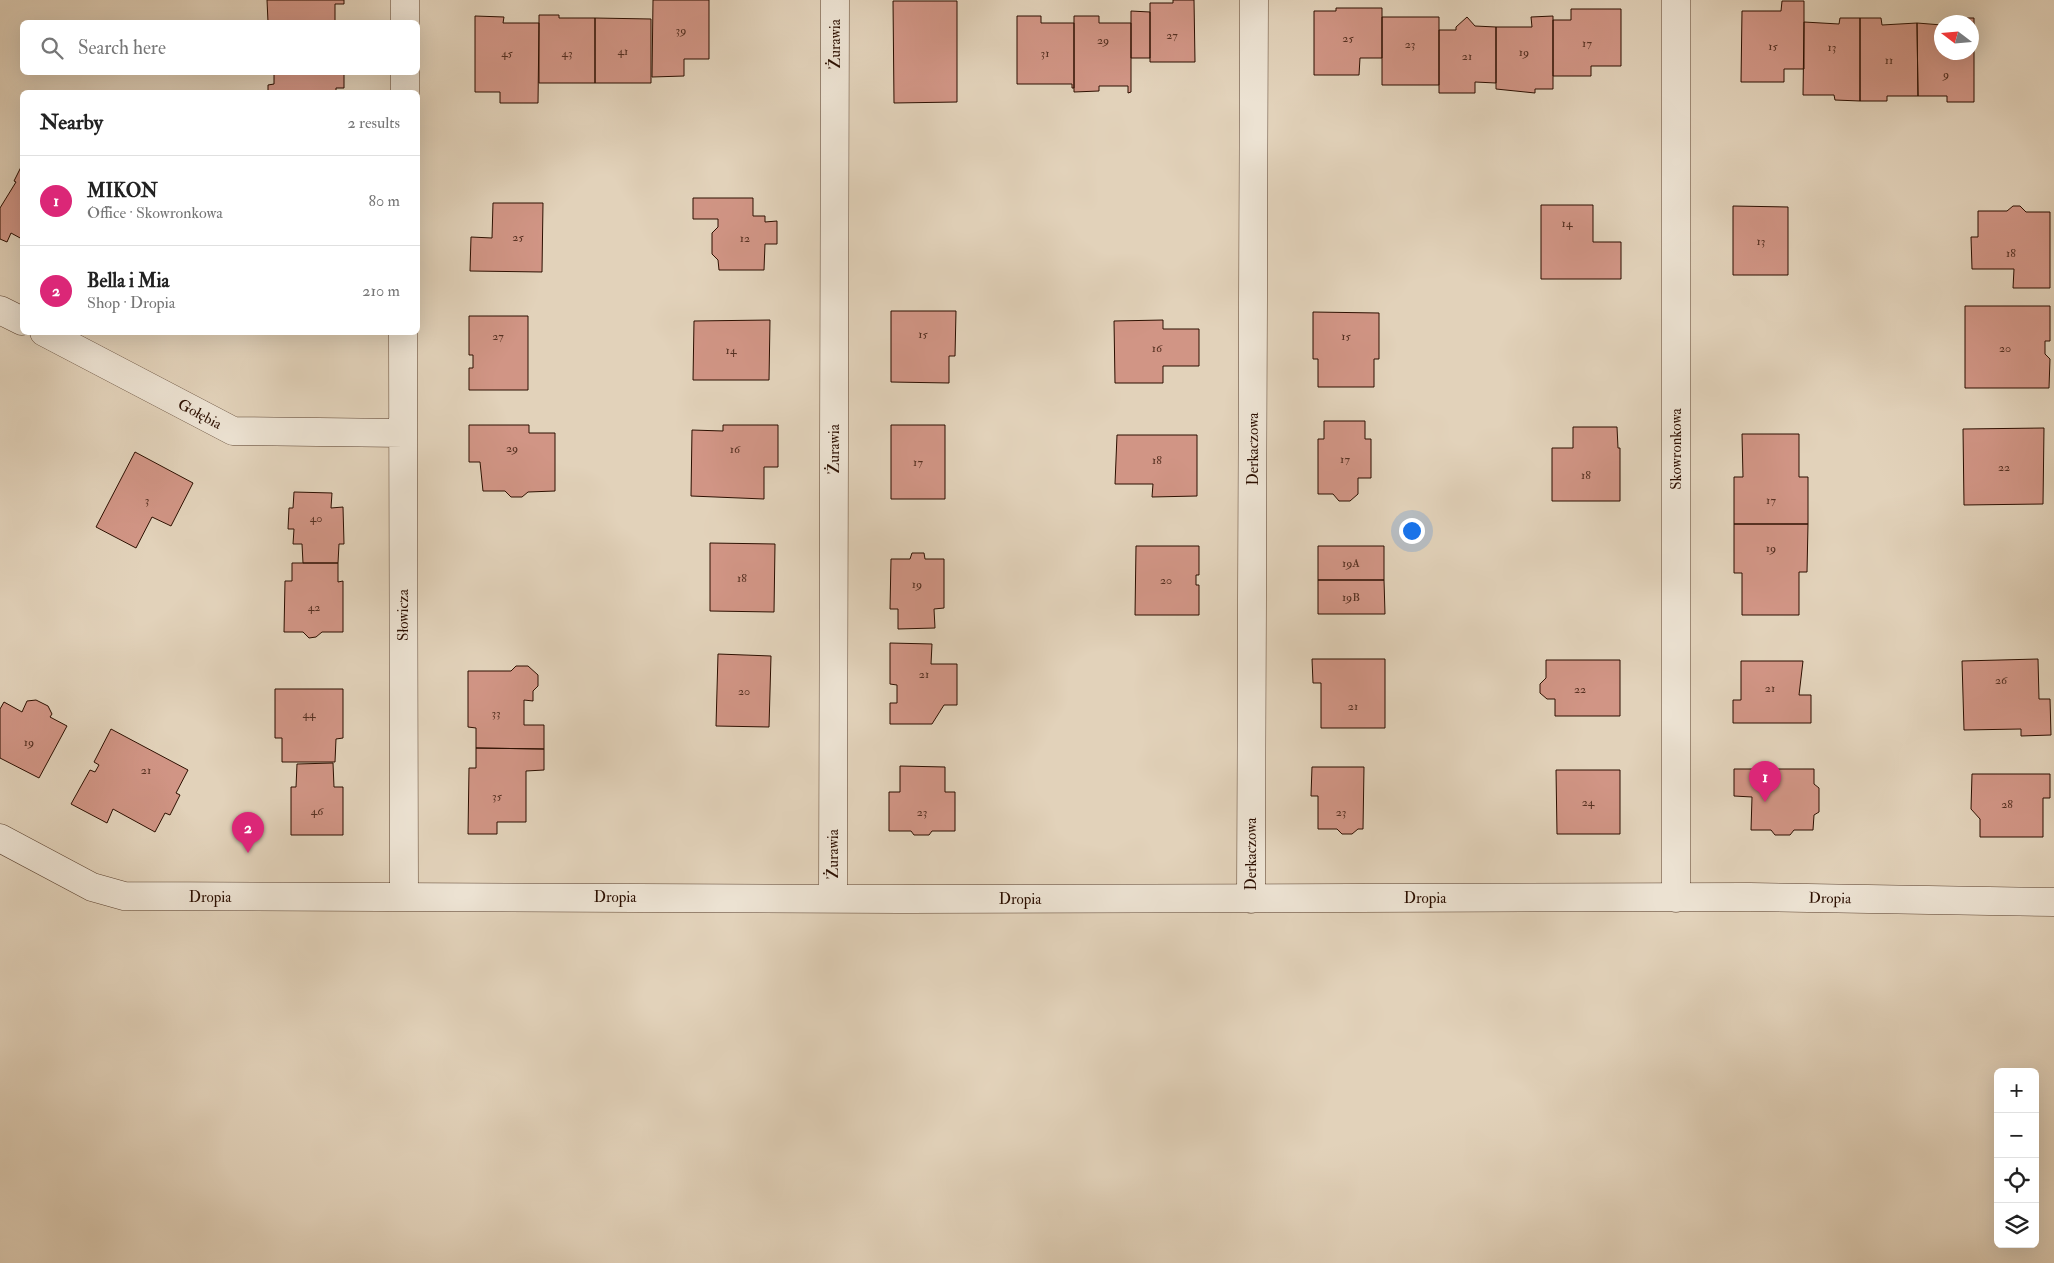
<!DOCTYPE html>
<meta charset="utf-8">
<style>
:root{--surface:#fff;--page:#f6f6f6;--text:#222;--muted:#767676;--line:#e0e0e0;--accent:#db2777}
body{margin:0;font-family:"IM FELL Double Pica",serif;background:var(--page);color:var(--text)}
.controls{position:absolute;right:15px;bottom:15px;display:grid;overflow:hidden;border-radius:8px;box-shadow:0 5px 20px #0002}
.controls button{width:45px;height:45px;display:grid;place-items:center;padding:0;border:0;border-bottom:1px solid var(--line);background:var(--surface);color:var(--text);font:25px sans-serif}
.compass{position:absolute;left:1934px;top:15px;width:45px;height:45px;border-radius:50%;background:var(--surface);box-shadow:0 5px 20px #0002;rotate:286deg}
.you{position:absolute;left:1411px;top:530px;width:18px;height:18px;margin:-12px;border:4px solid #fff;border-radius:50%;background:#1a73e8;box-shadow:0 0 0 8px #1a73e833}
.badge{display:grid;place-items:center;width:32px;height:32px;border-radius:50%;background:var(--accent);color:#fff;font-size:16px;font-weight:700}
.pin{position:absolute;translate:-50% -41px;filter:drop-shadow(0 1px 2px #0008)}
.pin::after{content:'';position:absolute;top:26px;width:18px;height:15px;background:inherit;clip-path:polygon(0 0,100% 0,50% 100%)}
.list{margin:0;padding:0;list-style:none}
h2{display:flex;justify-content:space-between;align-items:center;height:65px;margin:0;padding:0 20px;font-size:21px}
h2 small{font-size:16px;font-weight:400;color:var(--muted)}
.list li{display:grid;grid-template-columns:32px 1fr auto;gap:15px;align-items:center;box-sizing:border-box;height:90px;padding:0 20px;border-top:1px solid var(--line)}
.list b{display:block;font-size:19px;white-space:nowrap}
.list p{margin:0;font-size:16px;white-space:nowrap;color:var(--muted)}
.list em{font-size:16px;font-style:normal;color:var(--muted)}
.icon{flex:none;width:28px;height:28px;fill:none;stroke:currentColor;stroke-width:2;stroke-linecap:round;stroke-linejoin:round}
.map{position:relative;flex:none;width:2054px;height:1263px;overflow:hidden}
.search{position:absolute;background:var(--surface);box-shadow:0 5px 20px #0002;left:20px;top:20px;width:400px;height:55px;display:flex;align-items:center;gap:12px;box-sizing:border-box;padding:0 18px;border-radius:8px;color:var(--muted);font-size:19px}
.panel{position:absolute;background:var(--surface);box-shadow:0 5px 20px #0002;left:20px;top:90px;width:400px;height:245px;border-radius:8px}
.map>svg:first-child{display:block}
.building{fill:#d19585;stroke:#2c0f00}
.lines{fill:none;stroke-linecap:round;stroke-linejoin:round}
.minor-casing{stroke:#5a402e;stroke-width:29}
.minor{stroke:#ece2d2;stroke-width:28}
.labels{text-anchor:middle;stroke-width:4;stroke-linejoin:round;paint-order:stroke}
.number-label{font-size:12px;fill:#553021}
.street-label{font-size:15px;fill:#2c0f00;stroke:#ece2d2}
</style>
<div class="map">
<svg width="2054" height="1263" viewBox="0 0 2054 1263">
<rect width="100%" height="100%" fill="#e2d2ba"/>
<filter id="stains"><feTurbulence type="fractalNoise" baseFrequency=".004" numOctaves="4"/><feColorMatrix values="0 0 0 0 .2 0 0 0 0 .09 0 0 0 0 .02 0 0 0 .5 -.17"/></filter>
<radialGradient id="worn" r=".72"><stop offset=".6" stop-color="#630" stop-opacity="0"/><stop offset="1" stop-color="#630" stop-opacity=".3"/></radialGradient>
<!-- building -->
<path class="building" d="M267 0H344V4H335V22H268Z
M653 0H709V59H684V76L652 77Z
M1173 0H1194L1195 62H1150V3H1173Z
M893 1H957V102L894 103Z
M1782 1H1804V69H1784V82H1741L1742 11H1781Z
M1336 8H1382V58H1360L1359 75H1314V11H1336Z
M1571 9H1621V66H1591V76H1553V20H1571Z
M1131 11 1150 12V58H1131Z
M539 15H559V18H595V83H539Z
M475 16 504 17 503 23H539L538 103H500V92H475Z
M1017 16H1041V23H1074V88H1072V84H1017Z
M1074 16H1099V23H1131V92L1128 93V86H1099V91L1074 92Z
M1553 16V89H1535V93L1496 89V27H1532L1531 17Z
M1382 17H1439V85H1382Z
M1467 17 1475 26 1496 27V83L1475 82V93H1439V30H1456V27Z
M595 18 651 19V83H595Z
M1840 18H1860V101L1835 100 1834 95H1803L1804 22 1839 24Z
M1860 18H1881L1882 25 1917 23 1918 96H1887V101H1860Z
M1953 18H1974V102H1947V96H1918L1917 23 1942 25V52H1972V22H1953Z
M274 72H344V88H336V92H268V85L274 84Z
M22 165V239L11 233 7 242 0 239V208L16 182 14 181Z
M693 198H753V216H765V222L777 221V244H765L764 270H719L718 260 712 254V233L718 227V219H693Z
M493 203H543L542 272 470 271 471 237 492 238Z
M1541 205H1593V242H1621V279H1541Z
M1733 206 1788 207V275H1733Z
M2013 206H2020L2026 212H2050V288H2013L2014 269H1972L1971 237H1978V211H2007Z
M1965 306H2050V341H2045V354L2050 359 2049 388H1965Z
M891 311H956L955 356H949V383L891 382Z
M1313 312 1379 313V359H1374V387H1318V359H1313Z
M469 316H528V390H469V368H473V355H469Z
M770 320 769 380H693L694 321Z
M1163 320V329H1199V366H1163V383H1115L1114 321Z
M1324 421H1365V439H1371V478H1358V494L1350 501H1339L1333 494H1318V439H1324Z
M469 425H529V433H555V491L528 492 522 497H511L505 491H483L480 462H469Z
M723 425H778V467H764V499L691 496 692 430 723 431Z
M891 425H945V499H891Z
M1573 427H1617L1618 448H1620V501H1552V448H1573Z
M2044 428 2043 504 1964 505 1963 429Z
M1742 434H1799V477H1808V524H1734V477H1743Z
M1117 435H1197V496L1152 497 1153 484H1115Z
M135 452 193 483 171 526 152 517 136 548 96 527Z
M294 492 332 493 331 508 343 507 344 544H339L338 563H303L302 544H293L294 529H288L289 508H293Z
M1734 524H1808L1807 572H1799V615H1742V573H1734Z
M710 543 775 544 774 612 710 611Z
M1136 546H1199V575H1196V585H1199V615H1135Z
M1318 546H1384V580H1318Z
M912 553H924L925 559H944V608L934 609 935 628 898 629V609H890L891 559H910Z
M292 563H338V582L343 581V632H322L316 637 309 638 303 632H284L285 581H292Z
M1318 580H1384L1385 614H1318Z
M890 643 932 644 931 664H957V705H944L932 724H890V703H897V685L890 684Z
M718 654 771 656 769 727 716 726Z
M1312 659H1385V728H1321V683H1313Z
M2038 659 2039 699H2050L2051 735 2021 736V729L1964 730 1962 661Z
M1546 660H1620V716H1555V699H1547L1540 693V684L1546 678Z
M1741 661H1803L1799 695H1811V723H1733V700H1741Z
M516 666H528L538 675V686L533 691V701L524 700V725H544V749L476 748V728L468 727V671H511Z
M275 689H343V738L336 739 335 762H282V738H275Z
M36 700 48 706 52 714 50 717 67 726 39 778 0 758V709L4 702 22 712 27 701Z
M111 729 188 770 176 793 180 795 170 815 165 813 155 832 113 809 107 823 71 804 90 770 95 772 99 765 94 762Z
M476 748 544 749V770L526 771V822H497V834H468L469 768H476Z
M333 763 334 787H343V835H291V787H296L297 764Z
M900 766 945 767V792H955V831H932L929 835H914L911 831H889V792H900Z
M1312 767H1364L1363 829H1358L1352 834H1342L1337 829H1318V796H1311Z
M1734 769H1814V784L1819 788V812L1814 815 1813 830H1794L1790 835H1775L1771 830H1751L1752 797 1734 796Z
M1556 770H1620V834H1557Z
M1972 774H2050V798H2043V837H1980V819L1971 809Z"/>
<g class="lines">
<!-- minor casing -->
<g class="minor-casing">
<path id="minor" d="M405 22V0
M405 92V72
M0 310 22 321
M44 332 233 431 403 433
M403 332 404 897
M0 838 92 887 124 896 903 899 1750 897 2054 902
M833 898 835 0
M1676 898V0
M1251 899 1254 0"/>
</g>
<!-- minor -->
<use href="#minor" class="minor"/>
</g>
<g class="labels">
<!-- number labels -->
<g class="number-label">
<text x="681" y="34">39</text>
<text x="1172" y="39">27</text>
<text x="1348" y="42">25</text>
<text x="1103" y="44">29</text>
<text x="1587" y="47">17</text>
<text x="1410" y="48">23</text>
<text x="1773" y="50">15</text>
<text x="1832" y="51">13</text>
<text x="623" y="55">41</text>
<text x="1524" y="56">19</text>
<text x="507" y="57">45</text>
<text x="567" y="57">43</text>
<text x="1045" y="57">31</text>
<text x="1467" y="60">21</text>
<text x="1889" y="64">11</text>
<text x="1946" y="78">9</text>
<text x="1567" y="227">14</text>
<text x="518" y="241">25</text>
<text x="745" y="242">12</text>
<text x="1761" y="245">13</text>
<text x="2011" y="257">18</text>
<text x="923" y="338">15</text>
<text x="498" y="340">27</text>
<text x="1346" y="340">15</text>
<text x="1157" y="352">16</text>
<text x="2005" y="352">20</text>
<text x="731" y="354">14</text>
<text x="512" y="452">29</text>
<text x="735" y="453">16</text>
<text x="1345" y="463">17</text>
<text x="1157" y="464">18</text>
<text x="918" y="466">17</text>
<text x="2004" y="471">22</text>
<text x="1586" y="479">18</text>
<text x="147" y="504">3</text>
<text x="1771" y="504">17</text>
<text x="316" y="522">40</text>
<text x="1771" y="552">19</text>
<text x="1351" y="567">19A</text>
<text x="742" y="582">18</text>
<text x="1166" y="584">20</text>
<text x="917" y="588">19</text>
<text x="1351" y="601">19B</text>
<text x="314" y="611">42</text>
<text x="924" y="678">21</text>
<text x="2001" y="684">26</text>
<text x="1770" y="692">21</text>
<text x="1580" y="693">22</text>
<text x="744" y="695">20</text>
<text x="1353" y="710">21</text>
<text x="496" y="717">33</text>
<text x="309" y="718">44</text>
<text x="29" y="746">19</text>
<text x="146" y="774">21</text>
<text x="497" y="800">35</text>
<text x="1588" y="806">24</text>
<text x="2007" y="808">28</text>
<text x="317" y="815">46</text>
<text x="922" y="816">23</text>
<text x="1341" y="816">23</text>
</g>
<!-- street labels -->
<g class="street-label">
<text transform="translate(835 44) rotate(-90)" y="5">Żurawia</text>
<text transform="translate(200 414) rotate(28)" y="5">Gołębia</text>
<text transform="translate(834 449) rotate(-90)" y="5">Żurawia</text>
<text transform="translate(1253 449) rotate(-90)" y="5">Derkaczowa</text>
<text transform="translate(1676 449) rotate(-90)" y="5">Skowronkowa</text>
<text transform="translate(403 615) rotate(-90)" y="5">Słowicza</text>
<text transform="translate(833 854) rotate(-90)" y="5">Żurawia</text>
<text transform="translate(1251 854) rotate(-90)" y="5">Derkaczowa</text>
<text x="210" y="902">Dropia</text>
<text x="615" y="902">Dropia</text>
<text x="1425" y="903">Dropia</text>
<text transform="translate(1830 898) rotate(1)" y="5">Dropia</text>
<text x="1020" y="904">Dropia</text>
</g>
</g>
<rect width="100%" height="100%" filter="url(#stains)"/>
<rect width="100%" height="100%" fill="url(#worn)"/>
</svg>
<div class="controls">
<button>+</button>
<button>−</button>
<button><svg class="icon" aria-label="locate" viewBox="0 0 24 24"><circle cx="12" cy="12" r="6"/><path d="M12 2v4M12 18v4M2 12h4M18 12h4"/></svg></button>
<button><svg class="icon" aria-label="layers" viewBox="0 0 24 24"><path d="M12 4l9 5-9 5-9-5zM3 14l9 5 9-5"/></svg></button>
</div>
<svg class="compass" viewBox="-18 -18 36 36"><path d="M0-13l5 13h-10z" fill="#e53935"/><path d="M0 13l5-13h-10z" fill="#767676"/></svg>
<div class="you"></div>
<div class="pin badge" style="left:1765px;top:802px">1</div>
<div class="pin badge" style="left:248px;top:853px">2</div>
<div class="search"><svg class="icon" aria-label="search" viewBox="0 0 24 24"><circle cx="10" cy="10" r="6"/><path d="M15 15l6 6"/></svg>Search here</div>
<section class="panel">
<h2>Nearby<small>2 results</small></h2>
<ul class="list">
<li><span class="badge">1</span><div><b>MIKON</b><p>Office · Skowronkowa</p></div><em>80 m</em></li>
<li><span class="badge">2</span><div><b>Bella i Mia</b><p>Shop · Dropia</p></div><em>210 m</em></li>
</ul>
</section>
</div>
